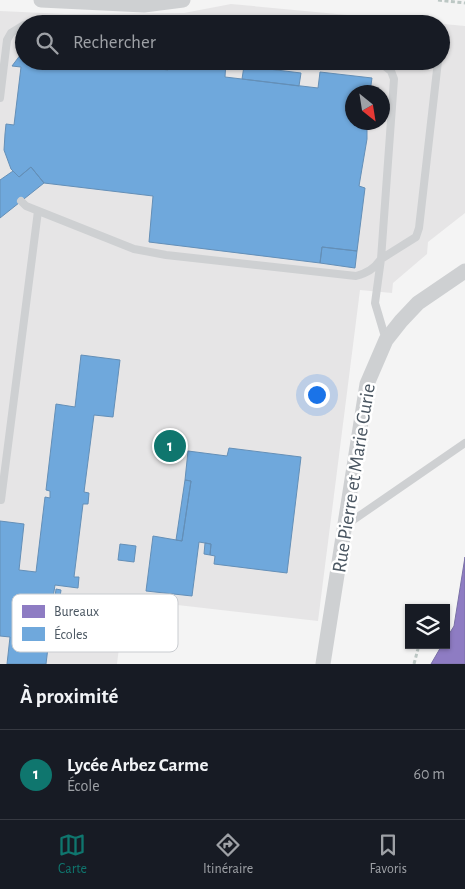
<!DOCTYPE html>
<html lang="fr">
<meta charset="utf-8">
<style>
:root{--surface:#171b24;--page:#20242c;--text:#f1f3f6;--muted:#9ea1a6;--line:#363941;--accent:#0f766e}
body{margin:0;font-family:"Alegreya Sans",sans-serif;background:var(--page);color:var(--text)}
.controls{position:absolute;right:15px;bottom:15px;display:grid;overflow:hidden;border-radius:0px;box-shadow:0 1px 4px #0004}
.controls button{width:45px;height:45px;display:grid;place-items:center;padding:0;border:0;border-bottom:1px solid var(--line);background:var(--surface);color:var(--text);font:25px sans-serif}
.compass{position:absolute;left:345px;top:85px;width:45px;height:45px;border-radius:50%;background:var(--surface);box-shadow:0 1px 4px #0004;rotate:150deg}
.you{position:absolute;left:316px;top:394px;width:18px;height:18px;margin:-12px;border:4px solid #fff;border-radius:50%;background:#1a73e8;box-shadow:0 0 0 8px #1a73e833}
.badge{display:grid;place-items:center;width:32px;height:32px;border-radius:50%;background:var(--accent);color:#fff;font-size:16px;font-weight:700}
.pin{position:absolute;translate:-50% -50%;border:2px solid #fff;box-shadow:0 1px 5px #0006}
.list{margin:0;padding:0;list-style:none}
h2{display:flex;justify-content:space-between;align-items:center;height:65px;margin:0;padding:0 20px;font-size:21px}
h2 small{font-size:16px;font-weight:400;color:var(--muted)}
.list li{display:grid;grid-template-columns:32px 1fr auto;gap:15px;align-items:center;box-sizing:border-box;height:90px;padding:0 20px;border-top:1px solid var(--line)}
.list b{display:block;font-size:19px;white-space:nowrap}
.list p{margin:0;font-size:16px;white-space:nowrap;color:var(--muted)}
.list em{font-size:16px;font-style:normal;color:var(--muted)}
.icon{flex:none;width:28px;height:28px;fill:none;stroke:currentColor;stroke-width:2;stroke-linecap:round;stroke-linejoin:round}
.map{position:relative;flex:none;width:465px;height:664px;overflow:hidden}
.search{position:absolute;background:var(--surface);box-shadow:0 1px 4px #0004;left:15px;right:15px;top:15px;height:55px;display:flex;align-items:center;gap:12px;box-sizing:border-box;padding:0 18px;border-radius:28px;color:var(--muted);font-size:19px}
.sheet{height:155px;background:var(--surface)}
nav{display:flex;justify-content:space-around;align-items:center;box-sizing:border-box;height:70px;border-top:1px solid var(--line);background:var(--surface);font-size:14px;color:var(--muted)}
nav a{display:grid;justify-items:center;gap:2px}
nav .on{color:var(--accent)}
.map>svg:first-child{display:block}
.education{fill:#e6e5e6;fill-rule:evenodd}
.offices{fill:#8e7cc3;stroke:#7a71a6}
.schools{fill:#6fa8dc;stroke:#648fb7}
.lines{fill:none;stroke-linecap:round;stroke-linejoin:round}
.path{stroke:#bcc7c4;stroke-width:3;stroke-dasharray:4 2.5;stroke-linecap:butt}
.service{stroke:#ced0d2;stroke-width:8}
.minor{stroke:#ced0d2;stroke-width:15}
.labels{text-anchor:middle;stroke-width:5;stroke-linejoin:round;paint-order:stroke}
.street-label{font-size:20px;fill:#4a5661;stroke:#fff}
.key{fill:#fff;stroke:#c9ccd0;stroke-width:1}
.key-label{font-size:14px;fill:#4a5661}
</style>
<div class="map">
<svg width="465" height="664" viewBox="0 0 465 664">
<rect width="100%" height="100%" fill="#f4f4f4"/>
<!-- education -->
<path class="education" d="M231 4 465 26V213L428 242 427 254 393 283 392 293 360 290 318 621 125 599 117 664H0V11L65 14 184 13ZM24 24H441V61H24ZM352 92H382V122H352Z"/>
<!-- offices -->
<path class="offices" d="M465 557V664H431L442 645H446V639L454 626Z"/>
<!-- schools -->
<path class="schools" d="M24 50V61H96L168 70 169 61H226L225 77 318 88 320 72 372 78 370 92H352V122H367V139L359 186 365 188 357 251 322 247 320 263 149 242 153 196 44 183 31 167 19 177 11 169 4 150 5 134 6 124 14 125 21 67 12 66Z
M96 61H150L149 67Z
M244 66 301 73 299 86 242 79Z
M31 167 44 183 0 218V180L13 171 19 177Z
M322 247 357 251 355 268 320 263Z
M81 355 120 360 113 417 94 415 84 492 89 493 88 504H83L74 577H79L78 588 55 585 53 598 72 600 68 633 50 631 46 664H7L10 637 0 636V521L24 524 19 570 36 572 45 497 50 498V491L46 490 56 404 75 407Z
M229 448 301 457 287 573 214 564 215 556 210 555 211 544 199 542 192 596 146 591 153 536 182 541 191 481 185 480 188 451 227 456Z
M185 480 191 481 182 541 176 540Z
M205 543 211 544 210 555 204 554Z
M120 544 136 546 134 562 118 560Z
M56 589 61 590 60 597H55Z"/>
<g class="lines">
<!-- path -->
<path class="path" d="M438 0 465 3
M414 664 419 645"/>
<!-- service -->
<path class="service" d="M29 24H53
M0 98 7 40 11 33 24 25
M21 201 26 206 134 249 166 255 356 276C367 273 374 269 381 259L394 79 391 71 378 61
M386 340 375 303 381 259 416 237 419 228 438 61
M1 500 38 211
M346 525 465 443"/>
<!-- minor -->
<path class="minor" d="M41 0 144 5 183 0
M323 664 367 384 386 340 401 321 418 303 465 271"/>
</g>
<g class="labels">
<!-- street labels -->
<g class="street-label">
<text transform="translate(353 478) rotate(-81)" y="7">Rue Pierre et Marie Curie</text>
</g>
</g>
<!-- legend -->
<rect x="12" y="594" width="166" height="58" rx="8" class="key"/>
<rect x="22" y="605" width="23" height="13" fill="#8e7cc3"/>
<rect x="22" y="627" width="23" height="14" fill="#6fa8dc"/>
<g class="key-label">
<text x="54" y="616">Bureaux</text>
<text x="54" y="639">Écoles</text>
</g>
</svg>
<div class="controls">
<button><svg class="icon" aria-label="layers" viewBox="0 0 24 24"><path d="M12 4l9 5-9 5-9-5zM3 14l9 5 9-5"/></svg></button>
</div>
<svg class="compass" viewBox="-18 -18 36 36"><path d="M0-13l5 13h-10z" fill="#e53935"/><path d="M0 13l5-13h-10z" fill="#9ea1a6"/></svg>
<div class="you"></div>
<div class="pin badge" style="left:170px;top:446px">1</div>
<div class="search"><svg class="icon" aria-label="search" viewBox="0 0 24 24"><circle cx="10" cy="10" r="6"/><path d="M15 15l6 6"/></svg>Rechercher</div>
</div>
<section class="sheet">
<h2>À proximité<small></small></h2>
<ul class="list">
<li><span class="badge">1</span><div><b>Lycée Arbez Carme</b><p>École</p></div><em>60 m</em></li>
</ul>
</section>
<nav>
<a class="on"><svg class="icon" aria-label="map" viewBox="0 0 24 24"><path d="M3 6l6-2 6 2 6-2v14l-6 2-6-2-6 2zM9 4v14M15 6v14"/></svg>Carte</a>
<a><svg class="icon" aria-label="directions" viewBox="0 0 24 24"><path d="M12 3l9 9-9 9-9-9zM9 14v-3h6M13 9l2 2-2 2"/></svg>Itinéraire</a>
<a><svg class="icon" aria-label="saved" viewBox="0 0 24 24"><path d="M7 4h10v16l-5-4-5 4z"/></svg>Favoris</a>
</nav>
